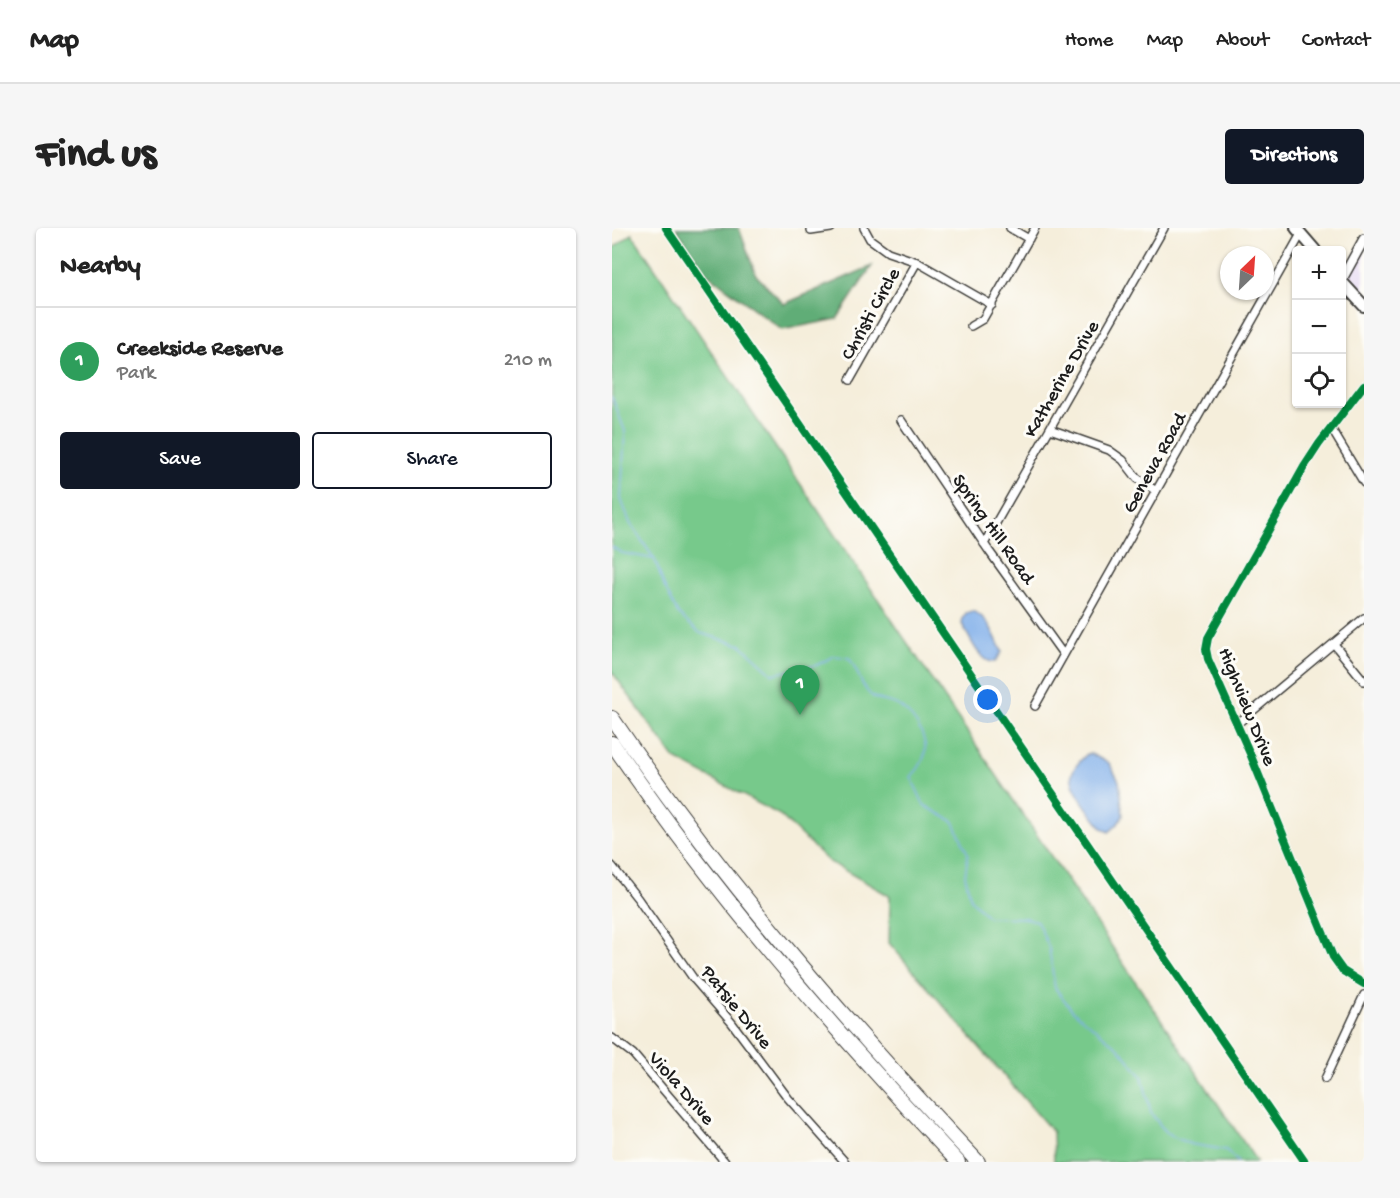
<!DOCTYPE html>
<meta charset="utf-8">
<style>
:root{--surface:#fff;--page:#f6f6f6;--text:#222;--muted:#767676;--line:#e0e0e0;--accent:#111827}
body{margin:0;font-family:"Gochi Hand",sans-serif;background:var(--page);color:var(--text)}
.controls{position:absolute;right:18px;top:18px;display:grid;overflow:hidden;border-radius:6px;box-shadow:0 2px 4px #0004}
.controls button{width:54px;height:54px;display:grid;place-items:center;padding:0;border:0;border-bottom:2px solid var(--line);background:var(--surface);color:var(--text);font:30px sans-serif}
.compass{position:absolute;left:608px;top:18px;width:54px;height:54px;border-radius:50%;background:var(--surface);box-shadow:0 2px 4px #0004;rotate:25deg}
.you{position:absolute;left:376px;top:472px;width:21px;height:21px;margin:-15px;border:4px solid #fff;border-radius:50%;background:#1a73e8;box-shadow:0 0 0 9px #1a73e833}
.badge{display:grid;place-items:center;width:39px;height:39px;border-radius:50%;background:var(--accent);color:#fff;font-size:20px;font-weight:700}
.pin{position:absolute;translate:-50% -50px;filter:drop-shadow(0 2px 3px #0008)}
.pin::after{content:'';position:absolute;top:32px;width:21px;height:18px;background:inherit;clip-path:polygon(0 0,100% 0,50% 100%)}
.list{margin:0;padding:0;list-style:none}
h2{display:flex;justify-content:space-between;align-items:center;height:78px;margin:0;padding:0 24px;font-size:26px}
h2 small{font-size:20px;font-weight:400;color:var(--muted)}
.list li{display:grid;grid-template-columns:39px 1fr auto;gap:18px;align-items:center;box-sizing:border-box;height:108px;padding:0 24px;border-top:2px solid var(--line)}
.list b{display:block;font-size:22px;white-space:nowrap}
.list p{margin:0;font-size:20px;white-space:nowrap;color:var(--muted)}
.list em{font-size:20px;font-style:normal;color:var(--muted)}
.actions{display:flex;gap:12px;padding:18px 24px}
.actions a{flex:1;padding:14px 0;border:2px solid var(--accent);border-radius:6px;text-align:center;font-size:21px;color:var(--accent)}
.actions .main{background:var(--accent);color:#fff}
.icon{flex:none;width:33px;height:33px;fill:none;stroke:currentColor;stroke-width:2;stroke-linecap:round;stroke-linejoin:round}
.map{position:relative;flex:none;width:752px;height:934px;overflow:hidden;border-radius:6px}
header{display:flex;align-items:center;gap:36px;box-sizing:border-box;height:84px;padding:0 30px;background:var(--surface);border-bottom:2px solid var(--line)}
header strong{font-size:28px}
nav{display:flex;gap:33px;margin-inline-start:auto;font-size:21px}
.intro{display:flex;align-items:center;justify-content:space-between;box-sizing:border-box;height:144px;padding:0 36px}
h1{margin:0;font-size:42px}
.button{padding:15px 27px;border-radius:6px;background:var(--accent);color:#fff;font-size:21px;font-weight:700}
main{display:flex;gap:36px;padding:0 36px}
aside{flex:1;background:var(--surface);border-radius:6px;box-shadow:0 2px 4px #0004}
.map>svg:first-child{display:block}
.built{fill:#e2d4f3}
.green{fill:#77c98b;stroke:#4a7254;stroke-width:1.5}
.forest{fill:#61ad77;stroke:#3e644a;stroke-width:1.5}
.water{fill:#80afea;stroke:#4e6683;stroke-width:1.5}
.lines{fill:none;stroke-linecap:round;stroke-linejoin:round}
.stream{stroke:#80afea;stroke-width:1.5}
.minor-casing{stroke:#3d3c39;stroke-width:10}
.tertiary-casing{stroke:#3d3c39;stroke-width:12}
.secondary-casing{stroke:#3d3c39;stroke-width:14}
.motorway-casing{stroke:#3d3c39;stroke-width:16}
.minor{stroke:#fff;stroke-width:7}
.tertiary{stroke:#fff;stroke-width:9}
.secondary{stroke:#fff;stroke-width:10}
.motorway{stroke:#fff;stroke-width:14}
.cycleway-casing{stroke:#fdfcf7;stroke-width:11}
.cycleway{stroke:#00873e;stroke-width:8}
.labels{text-anchor:middle;stroke-width:6;stroke-linejoin:round;paint-order:stroke}
.street-label{font-size:20px;fill:#1c1c1c;stroke:#fdfcf7}
</style>
<header>
<strong>Map</strong>
<nav><a>Home</a><a>Map</a><a>About</a><a>Contact</a></nav>
</header>
<div class="intro"><h1>Find us</h1><a class="button">Directions</a></div>
<main>
<aside>
<h2>Nearby<small></small></h2>
<ul class="list">
<li><span class="badge" style="background:#2e9e5b">1</span><div><b>Creekside Reserve</b><p>Park</p></div><em>210 m</em></li>
</ul>
<div class="actions"><a class="main">Save</a><a>Share</a></div>
</aside>
<div class="map">
<svg width="752" height="934" viewBox="0 0 752 934">
<rect width="100%" height="100%" fill="#fdfcf7"/>
<filter id="ink" filterUnits="userSpaceOnUse"><feTurbulence type="fractalNoise" baseFrequency=".0167" numOctaves="2"/><feDisplacementMap in="SourceGraphic" scale="12" xChannelSelector="R" yChannelSelector="G"/><feConvolveMatrix kernelMatrix="1 2 1 2 8 2 1 2 1" color-interpolation-filters="sRGB"/></filter>
<filter id="wash" filterUnits="userSpaceOnUse"><feTurbulence type="fractalNoise" baseFrequency=".008" numOctaves="4" result="noise"/><feDisplacementMap in="SourceGraphic" scale="24" xChannelSelector="R" yChannelSelector="G"/><feGaussianBlur stdDeviation="1.35" result="paint"/><feColorMatrix in="noise" values="0 0 0 0 0 0 0 0 0 0 0 0 0 0 0 0 0 1.4 0 .05"/><feComposite in="paint" operator="in"/></filter>
<g filter="url(#wash)">
<rect width="100%" height="100%" fill="#f5eedb"/>
<!-- built -->
<path class="built" d="M752 11V78L730 51Z"/>
<!-- green -->
<path class="green" d="M20 6 645 934H442L441 904 277 715 278 668 216 633 168 587 63 531 0 444V21Z"/>
<!-- forest -->
<path class="forest" d="M64 0H127L144 47 172 76 260 38 225 91 170 102 93 44Z"/>
<!-- water -->
<path class="water" d="M360 383C377 389 383 409 390 424L383 434C367 435 357 408 350 396L351 390 354 385Z
M475 526H479L497 535 507 553 511 588 505 597 497 604 490 600C482 589 456 559 460 546 462 538 469 532 475 526Z"/>
<g class="lines">
<!-- stream -->
<path class="stream" d="M0 169 13 203 9 271 18 295 43 332 52 358 66 386 88 405 129 417 161 446 205 437 222 428 237 430C247 443 248 459 261 469 269 474 280 473 287 478 304 490 320 514 310 534 307 540 303 545 299 549L312 577 342 594 356 626 353 648 359 672 376 689 413 690 425 693 437 720 443 760 461 783 507 820 530 848 539 885 555 906 578 916 614 922 626 934
M0 319 10 325 42 331"/>
</g>
</g>
<g filter="url(#ink)">
<g class="lines">
<!-- minor casing -->
<g class="minor-casing">
<path id="minor" d="M252 0 258 11 276 24 305 34 380 77
M398 0 417 11
M199 3 219 0
M359 98 371 91 423 0
M238 152 305 34
M752 157 707 216 692 239 596 410 594 421 596 431 639 528 721 729 731 743 752 756
M289 192 377 323 451 426
M719 200 752 255
M438 201 497 222 511 232 525 250 544 263
M372 316 552 0
M722 416 752 453
M423 478 689 6
M625 496 752 390
M0 638 26 671 81 750 120 795 176 870 233 934
M0 810 21 826 113 934
M713 851 752 767"/>
</g>
<!-- tertiary casing -->
<g class="tertiary-casing">
<path id="tertiary" d="M730 51 752 11"/>
</g>
<!-- secondary casing -->
<g class="secondary-casing">
<path id="secondary" d="M684 0 703 22
M730 54 752 78"/>
</g>
<!-- motorway casing -->
<g class="motorway-casing">
<path id="motorway" d="M0 490C108 649 234 794 366 934
M0 515C102 666 222 802 346 934"/>
</g>
<!-- minor -->
<use href="#minor" class="minor"/>
<!-- tertiary -->
<use href="#tertiary" class="tertiary"/>
<!-- secondary -->
<use href="#secondary" class="secondary"/>
<!-- motorway -->
<use href="#motorway" class="motorway"/>
<!-- cycleway casing -->
<g class="cycleway-casing">
<path id="cycleway" d="M54 0 693 934
M752 157 707 216 692 239 596 410 594 421 596 431 639 528 721 729 731 743 752 756"/>
</g>
<!-- cycleway -->
<use href="#cycleway" class="cycleway"/>
</g>
</g>
<g class="labels">
<!-- street labels -->
<g class="street-label">
<text transform="translate(257 85) rotate(-61)" y="7">Christi Circle</text>
<text transform="translate(448 150) rotate(-60)" y="7">Katherine Drive</text>
<text transform="translate(541 234) rotate(-61)" y="7">Geneva Road</text>
<text transform="translate(383 300) rotate(55)" y="7">Spring Hill Road</text>
<text transform="translate(637 478) rotate(68)" y="7">Highview Drive</text>
<text transform="translate(126 778) rotate(51)" y="7">Patsie Drive</text>
<text transform="translate(71 859) rotate(49)" y="7">Viola Drive</text>
</g>
</g>
</svg>
<div class="controls">
<button>+</button>
<button>−</button>
<button><svg class="icon" aria-label="locate" viewBox="0 0 24 24"><circle cx="12" cy="12" r="6"/><path d="M12 2v4M12 18v4M2 12h4M18 12h4"/></svg></button>
</div>
<svg class="compass" viewBox="-18 -18 36 36"><path d="M0-13l5 13h-10z" fill="#e53935"/><path d="M0 13l5-13h-10z" fill="#767676"/></svg>
<div class="you"></div>
<div class="pin badge" style="left:188px;top:487px;background:#2e9e5b">1</div>
</div>
</main>
